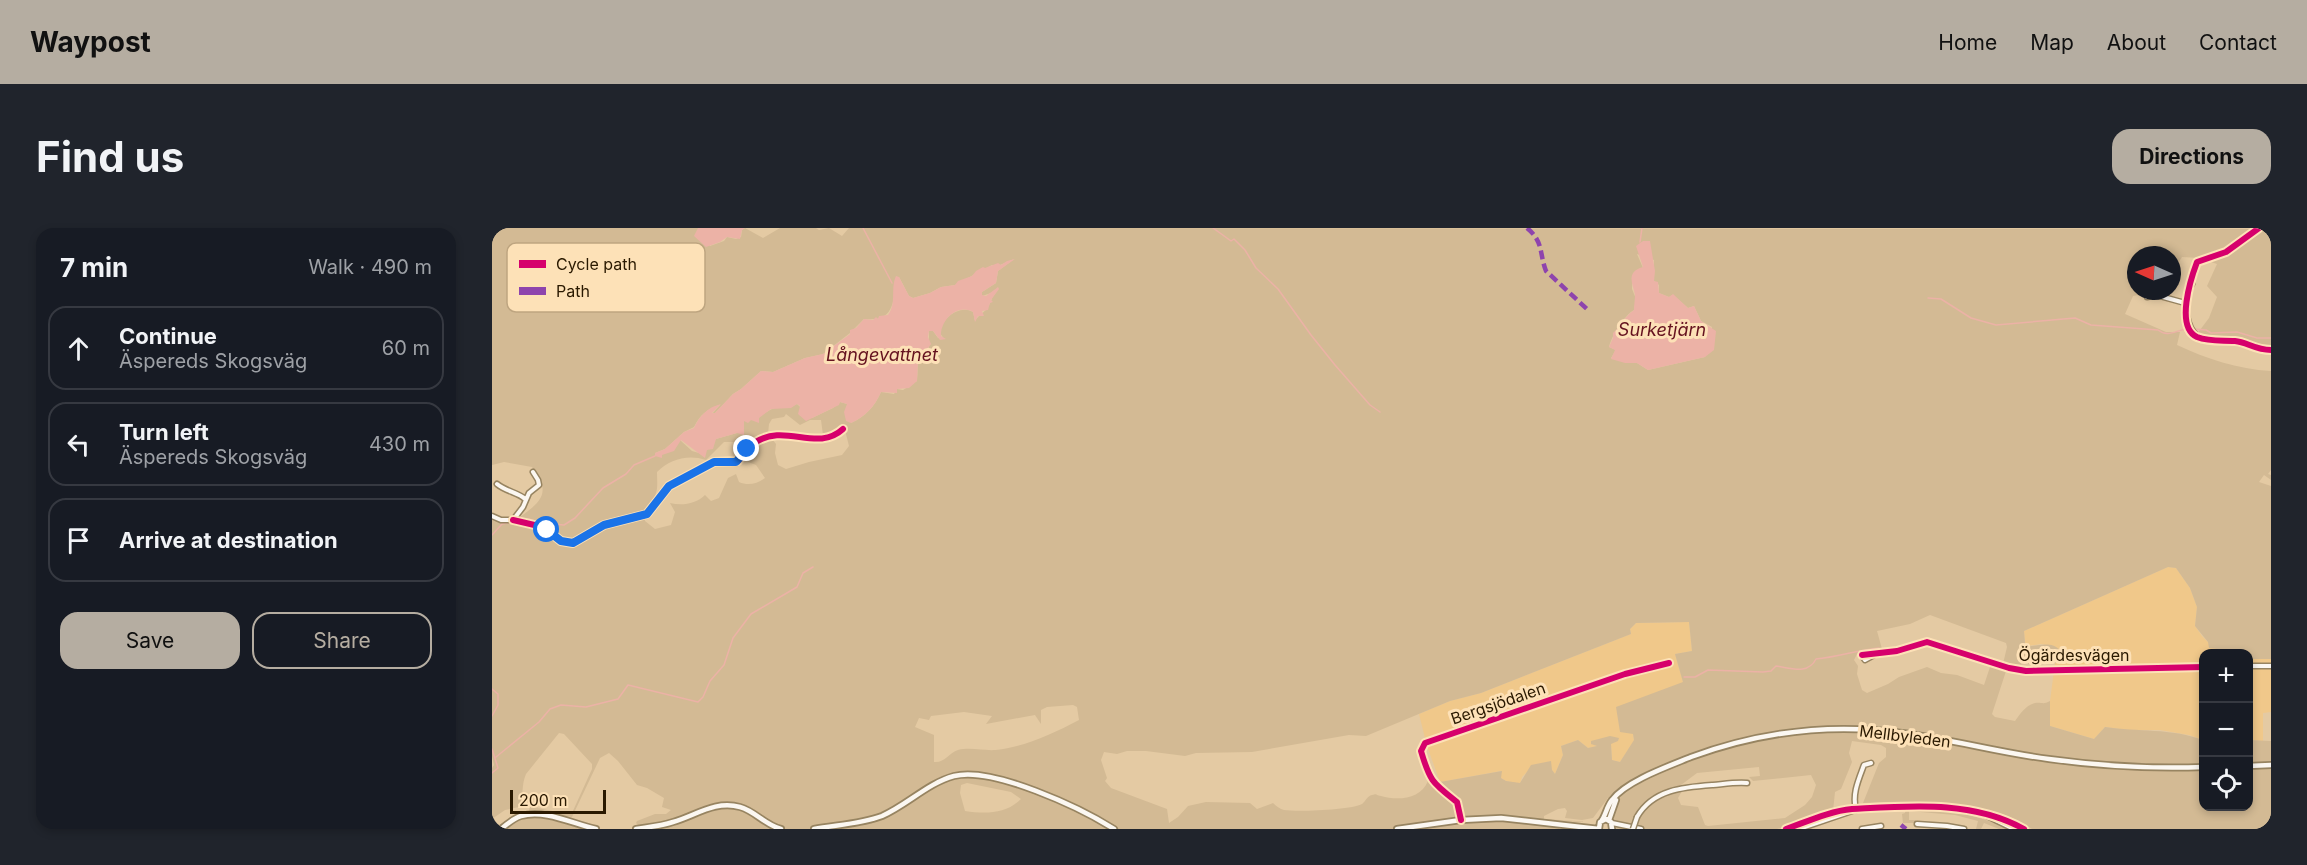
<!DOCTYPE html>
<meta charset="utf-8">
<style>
:root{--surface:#171b24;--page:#20242c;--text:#f1f3f6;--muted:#9ea1a6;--line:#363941;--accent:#b5ada1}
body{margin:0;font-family:Inter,sans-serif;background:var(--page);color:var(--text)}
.controls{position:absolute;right:18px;bottom:18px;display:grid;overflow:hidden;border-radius:12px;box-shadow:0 3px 9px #0003}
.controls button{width:54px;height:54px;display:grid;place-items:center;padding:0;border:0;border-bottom:2px solid var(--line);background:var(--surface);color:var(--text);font:30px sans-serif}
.compass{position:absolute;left:1635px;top:18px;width:54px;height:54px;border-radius:50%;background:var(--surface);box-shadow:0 3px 9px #0003;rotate:273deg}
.scale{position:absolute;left:18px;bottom:15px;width:96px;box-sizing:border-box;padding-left:6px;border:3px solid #2a1900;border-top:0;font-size:16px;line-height:21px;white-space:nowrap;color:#2a1900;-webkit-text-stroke:4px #fde1b7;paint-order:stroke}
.stop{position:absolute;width:18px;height:18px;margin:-14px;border:4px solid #1a73e8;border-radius:50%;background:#fff}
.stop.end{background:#1a73e8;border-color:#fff;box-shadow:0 2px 6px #0008}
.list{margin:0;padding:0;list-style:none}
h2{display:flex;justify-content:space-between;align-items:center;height:78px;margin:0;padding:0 24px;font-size:26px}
h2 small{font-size:20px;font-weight:400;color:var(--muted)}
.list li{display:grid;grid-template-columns:39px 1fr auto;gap:18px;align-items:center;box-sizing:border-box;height:84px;margin:0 12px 12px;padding:0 12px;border:2px solid var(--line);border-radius:18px}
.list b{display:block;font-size:22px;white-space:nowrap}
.list p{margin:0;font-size:20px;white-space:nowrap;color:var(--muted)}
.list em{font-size:20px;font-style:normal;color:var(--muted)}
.actions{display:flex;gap:12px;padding:18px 24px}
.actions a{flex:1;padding:14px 0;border:2px solid var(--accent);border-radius:18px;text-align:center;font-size:21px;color:var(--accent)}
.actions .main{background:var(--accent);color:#111}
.icon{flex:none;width:33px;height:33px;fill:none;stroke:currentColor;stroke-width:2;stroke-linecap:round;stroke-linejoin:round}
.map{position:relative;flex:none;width:1779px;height:601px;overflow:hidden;border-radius:18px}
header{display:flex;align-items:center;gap:36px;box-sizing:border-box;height:84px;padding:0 30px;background:var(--accent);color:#111}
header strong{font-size:28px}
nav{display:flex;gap:33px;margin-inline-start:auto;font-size:21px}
.intro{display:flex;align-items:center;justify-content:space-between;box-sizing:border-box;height:144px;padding:0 36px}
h1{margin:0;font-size:42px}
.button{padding:15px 27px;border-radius:18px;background:var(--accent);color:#111;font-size:21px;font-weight:700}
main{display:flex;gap:36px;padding:0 36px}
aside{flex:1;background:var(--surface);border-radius:18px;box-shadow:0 3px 9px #0003}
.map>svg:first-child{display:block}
.built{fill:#f0c88a}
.green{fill:#d3ba94;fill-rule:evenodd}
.water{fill:#ecb2a6}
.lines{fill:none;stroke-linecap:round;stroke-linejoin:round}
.stream{stroke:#ecb2a6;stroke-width:1.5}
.minor-casing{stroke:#978461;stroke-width:7}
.major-casing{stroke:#978461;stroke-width:8}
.minor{stroke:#fbf7f1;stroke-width:4}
.major{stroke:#fbf7f1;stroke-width:4.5}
.minor-bridge-casing{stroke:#978461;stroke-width:7;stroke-linecap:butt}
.minor-bridge{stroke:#fbf7f1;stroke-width:4}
.quiet{stroke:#8e44ad;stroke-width:4.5;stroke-dasharray:9 4.5;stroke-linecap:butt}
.cycleway-casing{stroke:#fde1b7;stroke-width:10}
.cycleway{stroke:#d6006c;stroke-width:6}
.route{stroke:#1a73e8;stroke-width:8}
.labels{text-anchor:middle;stroke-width:6;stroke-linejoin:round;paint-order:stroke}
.street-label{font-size:16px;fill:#2a1900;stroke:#fde1b7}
.water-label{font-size:18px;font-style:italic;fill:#65121f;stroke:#fde1b7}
.key{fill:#fde1b7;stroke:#bea580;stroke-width:1.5}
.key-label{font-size:16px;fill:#2a1900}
</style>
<header>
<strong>Waypost</strong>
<nav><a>Home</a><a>Map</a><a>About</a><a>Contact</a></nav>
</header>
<div class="intro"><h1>Find us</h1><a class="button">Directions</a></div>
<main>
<aside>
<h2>7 min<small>Walk · 490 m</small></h2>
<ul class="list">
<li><svg class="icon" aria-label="ahead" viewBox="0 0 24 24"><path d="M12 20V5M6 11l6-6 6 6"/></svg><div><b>Continue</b><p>Äspereds Skogsväg</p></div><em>60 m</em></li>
<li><svg class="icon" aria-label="left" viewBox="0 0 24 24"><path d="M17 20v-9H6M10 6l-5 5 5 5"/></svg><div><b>Turn left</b><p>Äspereds Skogsväg</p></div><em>430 m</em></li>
<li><svg class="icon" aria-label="arrive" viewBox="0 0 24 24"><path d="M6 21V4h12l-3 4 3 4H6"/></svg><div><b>Arrive at destination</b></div></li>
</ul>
<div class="actions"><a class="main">Save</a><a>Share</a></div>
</aside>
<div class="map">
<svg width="1779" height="601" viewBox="0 0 1779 601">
<rect width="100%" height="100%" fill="#e4caa3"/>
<!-- built -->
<path class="built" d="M1676 339 1684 340 1698 360 1705 379 1703 398 1710 408 1716 414 1731 423 1749 424V425H1712L1711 512 1697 507 1668 502H1635L1613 499 1602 511 1558 498V473L1563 435H1566L1559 418 1549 416 1536 418 1533 415 1532 403Z
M1197 394 1200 423 1183 426 1191 454 1141 506 1142 513 1128 534 1120 532 1119 516 1104 517 1105 518 1096 520 1086 512 1069 518 1071 527 1063 546 1060 542 1035 544 1030 549 1028 556 1014 553 1009 550V543L948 554 935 518 927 486 958 473 989 465 1139 406 1138 401 1144 395Z
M1756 431H1779V484L1771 485V513L1757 512Z"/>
<!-- green -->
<path class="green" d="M0 0H206L218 18 232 13 235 9 244 11 249 9 250 2 253 0 271 10 288 0H324L327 2 337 0 350 8 357 0 1779 1V117L1766 116 1754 111 1705 106 1717 90 1725 69 1715 58 1725 36 1707 30 1690 29 1680 44V27H1644V63H1668L1641 68 1633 86 1674 104H1688L1685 117C1715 131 1745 141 1779 143V242L1776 246 1779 247V252L1772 247 1767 254 1779 258V431H1757L1756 425 1717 420 1716 414 1703 398 1705 379 1698 360 1684 340 1676 339 1532 403 1533 415 1537 418C1549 418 1558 413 1568 422V433L1563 435 1516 437 1500 486 1503 489 1523 493C1528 486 1534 477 1543 475 1550 474 1551 477 1558 473V498L1602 511 1613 499C1646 504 1679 500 1711 512L1712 578H1756L1757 512 1779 513V601H1540C1495 570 1424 573 1371 575L1387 535 1394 529V520L1389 517 1360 513 1357 525 1360 534 1349 561 1343 564 1341 583 1285 601H1124L1125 595 1121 589V575L1116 590 1114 589 1120 574 1116 570 1101 590 1090 592 1073 590 1075 583 1073 580 1066 581 1052 588V591L1100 594 1051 592V595L1067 597V601H150L144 595 145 593 163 586H174L179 582 170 579 172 570 155 560 145 557 126 533 117 525 108 530 80 589 37 583 38 578 33 570 46 580 75 586 80 585 100 541V536L72 506 67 505 34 546C29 557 32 568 27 579L13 582 0 591V540L2 537 0 528V290L8 294 20 295C43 277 64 269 40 239L12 234 0 237ZM1145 26 1162 32V53L1167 57V65L1177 69 1181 67 1196 80 1202 78 1209 93 1220 99 1213 129 1156 142 1145 135 1119 130 1124 122 1117 119C1120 107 1132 88 1142 82L1144 71 1140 61V49L1151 40ZM522 31 506 43 504 55 490 64V68L505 63C499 68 501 71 497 77 493 85 487 86 483 93L481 84C468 76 449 90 448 105L452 111 446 110 441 103H437V120L426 134 425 153 411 162 405 161 402 166 389 164C383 178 373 189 359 195L355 176 348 174 341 180 320 190 305 176C296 181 289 177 280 181 269 186 266 192 252 193L245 205 224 211 210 226 200 223 188 212C182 221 174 228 163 225L173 221 192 204 202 199C208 187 215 181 228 177L220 186 223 185 241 166 249 161 269 143 281 144 313 130 331 126 358 105 372 91C405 94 399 73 407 49L417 68 421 70 438 65 449 59 463 57 500 37H508ZM294 186 308 197 318 192H329L331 207 352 198 357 218 350 227 317 234 294 241 286 237 283 225 284 216 276 206 277 196 280 191 292 189ZM232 214H244L256 234 264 237 273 250C265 256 256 258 247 254L244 246 236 250 227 270 219 273 213 267C204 276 190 278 178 275L183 284 179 297 163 301 153 293C153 277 160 279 164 265 166 259 165 251 165 244 178 231 196 226 214 232ZM1438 387 1514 415 1515 419 1510 440 1498 439 1492 457 1465 447 1449 445 1435 439 1407 449 1396 456 1375 465 1370 462 1365 446 1366 438 1362 432 1365 426 1390 421 1385 403 1418 396ZM1197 394 1200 423 1183 426 1191 454 1124 479 1128 504 1141 506 1142 512 1128 534 1120 532 1119 516 1126 513 1127 510 1118 508 1099 513V516L1105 518 1096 520 1086 512 1069 518 1071 527 1063 546 1060 542 1059 533 1039 537 1028 555 1014 553 1009 550 1010 543 948 554 949 556 946 563 936 553C929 571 906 573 889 568 883 567 886 565 880 567 875 568 874 573 870 576 860 582 805 584 792 582 788 581 784 578 781 575L765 581 758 575 714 574 696 578 686 589 677 595 675 581 619 560 613 553 615 550 609 532 612 524 625 526 635 523H654L693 528 704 525 760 524 857 507 874 508 958 473 989 465 1139 406 1138 401 1144 395ZM581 477 585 479 587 492C560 506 535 518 504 522 491 523 479 519 466 522 457 525 453 535 442 534V507L423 499 427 490 437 492 439 488 472 484 500 488 494 496 543 487 549 496V482L555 479ZM1267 539 1268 548 1257 549 1261 553 1319 547 1324 557 1320 569 1313 577 1293 590 1216 598 1213 597 1206 579 1189 577 1186 570 1190 563 1189 557 1205 545ZM475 555 519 564 529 571C514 586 494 586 473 583L468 565 469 557Z
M1414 580C1450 579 1483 585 1515 601H1507L1492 595 1489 601H1484L1486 593 1463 587 1417 583V592H1424V595H1411L1410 586 1413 585Z
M38 589 55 591 92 601H15L24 594Z"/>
<!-- water -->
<path class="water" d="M206 0H253L250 2 248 11 235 9 228 14 214 19 202 8Z
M1151 13H1158L1163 43 1162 53 1166 54 1167 65 1177 69 1181 66 1196 80 1202 78 1209 93 1224 103 1222 122 1213 129 1156 142 1145 135H1133L1119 131 1123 122 1117 119 1121 110V105C1130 97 1132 89 1142 82 1142 77 1143 72 1143 67 1141 56 1133 44 1151 39L1144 18Z
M523 31 506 43 504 55 490 64V67L494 68 506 59 507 61 499 72 501 74 498 75 496 82 490 83 492 88H486L483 94 481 84C465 75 448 93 449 108L454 111 448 112 441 103H437L436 109 439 116 426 134 425 153 417 160 405 161V165L389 164C383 178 373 189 359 195L354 193 352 184 355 176 348 174 347 177 314 193 306 186 308 178 305 176 299 180 279 181 267 190V195L259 192 256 195 252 193V207L245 205 224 211 221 221 215 222 213 230 189 212 182 223 170 227V230L163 228V225L173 221 192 204 202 200C207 188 216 179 229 176L220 185H223L241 166 249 161 269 143 281 144 313 130 331 126 358 106V102L364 100 372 91 381 92 384 89 386 91 387 88 396 87C405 75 398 61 404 48L407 49 417 68 421 70 438 65 449 59 463 57 466 53 480 48 484 43 491 39 493 40 506 35 509 37 515 33Z"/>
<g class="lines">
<!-- stream -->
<path class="stream" d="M371 0 400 55
M721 0 739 13 742 11 753 22 764 40 786 61 819 107 843 137 878 177 888 184
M1148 14 1150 0
M1436 70 1449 71 1479 90 1504 97 1583 90 1599 97 1666 102C1676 110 1684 102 1695 101
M1702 101 1714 102 1719 105 1745 104 1765 110H1779
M29 292 37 291 45 294
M49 295 72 297 83 290 111 260 134 246 142 237 163 228
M0 307 10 296 19 294
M1192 449H1203L1216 442 1271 444 1279 443 1284 438C1299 440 1316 447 1324 431 1346 429 1365 422 1387 420
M0 461 6 466V477L0 488
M0 521 6 540 0 545
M4 529 47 494 58 481 69 477 94 479 126 471 136 457 206 474 211 469 218 453 232 437 241 410 259 386 305 359 311 345 321 339"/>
<!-- minor casing -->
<g class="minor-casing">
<path id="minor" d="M1700 56C1694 67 1692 75 1695 88 1699 108 1707 112 1728 113 1735 114 1741 111 1747 113 1759 117 1766 122 1779 122
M1655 69 1664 67 1693 75
M5 256C13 263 27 265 33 271
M0 288 9 292H21L31 279 37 265 47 257 46 252 41 244
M21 292 51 299 69 313 81 315 112 297 155 286 177 258 222 234 246 233C252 227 255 219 262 215 293 194 325 225 351 201
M1370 427 1405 423 1435 414 1517 440 1534 443 1712 439
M1370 428 1373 432 1384 426
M1756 438H1779
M1364 582C1360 566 1366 553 1372 537L1379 535
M1493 587 1522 601
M1145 589C1161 561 1193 559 1221 557 1232 556 1244 554 1255 555
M969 592 965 574C941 555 938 554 929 523L933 515 1133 446 1177 435
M1120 595 1149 601
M1425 596 1455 598 1472 601
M1294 601C1314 594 1338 583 1360 581 1418 578 1480 572 1532 601
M1307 601 1363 582
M1370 601 1389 598"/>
</g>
<!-- major casing -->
<g class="major-casing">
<path id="major" d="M1756 538 1779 537
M1110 592C1114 586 1115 578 1120 572 1134 553 1177 538 1199 529 1267 504 1338 495 1410 505 1459 511 1508 525 1557 531 1608 538 1660 541 1712 539
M1117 592 1124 572
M9 601C15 596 22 590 29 588 53 581 81 596 104 601
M144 601C157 599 169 598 181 594 203 588 223 572 248 579 263 583 273 597 289 601
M322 601C343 597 369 596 390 588 415 577 436 555 462 548 500 538 589 580 622 601
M905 601 969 592 1009 590 1107 601
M1107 601 1108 594 1114 591 1119 594 1120 601"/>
</g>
<!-- minor -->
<use href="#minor" class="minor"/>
<!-- major -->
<use href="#major" class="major"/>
<!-- minor-bridge casing -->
<g class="minor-bridge-casing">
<path id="minor-bridge" d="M1141 601 1145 589"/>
</g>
<!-- minor-bridge -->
<use href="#minor-bridge" class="minor-bridge"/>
<!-- quiet -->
<path class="quiet" d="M1035 0C1052 14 1047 25 1054 43L1096 82
M1409 597 1414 601"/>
<!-- cycleway casing -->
<g class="cycleway-casing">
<path id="cycleway" d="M1767 0 1734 24 1705 34C1699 50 1683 99 1705 109 1718 114 1730 112 1743 113 1755 114 1763 122 1779 122
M21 292 51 299 69 313 81 315 112 297 155 286 177 258 222 234 246 233C252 227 255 219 262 215 293 194 325 225 351 201
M1370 427 1405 423 1435 414 1517 440 1534 443 1712 439
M969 592 965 574C941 555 938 554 929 523L933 515 1133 446 1177 435
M1294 601C1314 594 1338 583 1360 581 1418 578 1480 572 1532 601"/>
</g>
<!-- cycleway -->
<use href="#cycleway" class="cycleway"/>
</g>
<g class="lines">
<!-- route -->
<path class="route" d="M55 302 69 313 81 315 112 297 155 286 177 258 222 234H244L255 221"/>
</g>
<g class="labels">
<!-- street labels -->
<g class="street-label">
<text x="1582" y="433">Ögärdesvägen</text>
<text transform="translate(1006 475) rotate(-19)" y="6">Bergsjödalen</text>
<text transform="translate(1413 508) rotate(7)" y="6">Mellbyleden</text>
</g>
<!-- water labels -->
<g class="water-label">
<text x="1170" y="108">Surketjärn</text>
<text x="390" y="133">Långevattnet</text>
</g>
</g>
<!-- legend -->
<rect x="15" y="15" width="198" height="69" rx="9" class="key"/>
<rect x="27" y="32" width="27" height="8" fill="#d6006c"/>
<rect x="27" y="59" width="27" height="8" fill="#8e44ad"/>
<g class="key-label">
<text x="64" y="42">Cycle path</text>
<text x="64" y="69">Path</text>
</g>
</svg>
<div class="controls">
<button>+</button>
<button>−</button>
<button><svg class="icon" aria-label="locate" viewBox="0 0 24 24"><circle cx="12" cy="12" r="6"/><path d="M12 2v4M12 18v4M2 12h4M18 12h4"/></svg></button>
</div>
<svg class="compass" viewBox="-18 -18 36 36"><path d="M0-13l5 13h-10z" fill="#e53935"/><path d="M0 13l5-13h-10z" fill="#9ea1a6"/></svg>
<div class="scale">200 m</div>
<div class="stop" style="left:55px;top:302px"></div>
<div class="stop end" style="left:255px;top:221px"></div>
</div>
</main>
